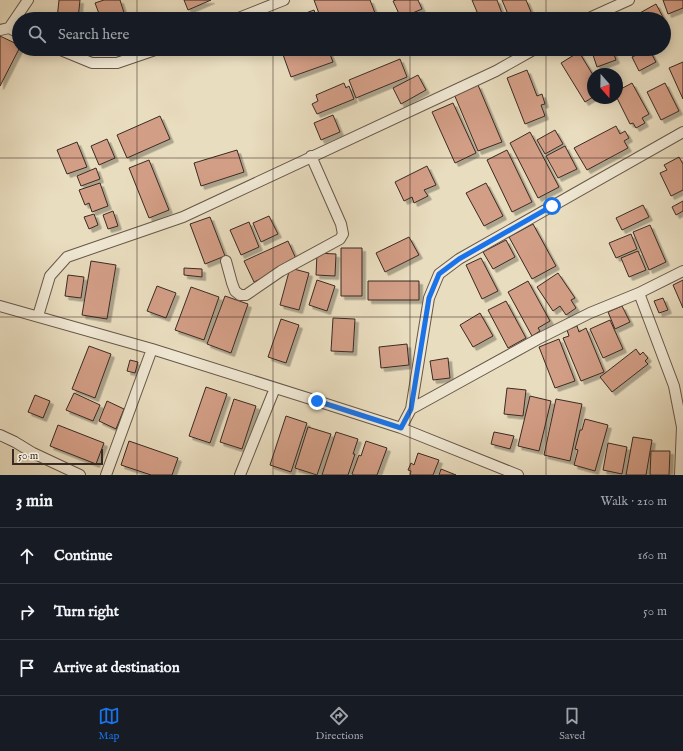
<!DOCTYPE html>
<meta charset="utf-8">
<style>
:root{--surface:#171b24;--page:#20242c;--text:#f1f3f6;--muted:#9ea1a6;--line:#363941;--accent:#1a73e8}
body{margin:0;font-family:"IM FELL English",serif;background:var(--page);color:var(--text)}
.compass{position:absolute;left:587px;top:68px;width:36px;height:36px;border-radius:50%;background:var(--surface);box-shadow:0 2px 10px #0003;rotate:160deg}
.scale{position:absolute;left:12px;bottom:10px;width:91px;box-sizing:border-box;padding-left:4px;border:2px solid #392a23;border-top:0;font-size:11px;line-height:14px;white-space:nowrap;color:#392a23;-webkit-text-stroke:3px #f1e9d5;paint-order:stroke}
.stop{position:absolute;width:12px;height:12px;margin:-9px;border:3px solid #1a73e8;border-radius:50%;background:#fff}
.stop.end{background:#1a73e8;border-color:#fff;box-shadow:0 1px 4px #0008}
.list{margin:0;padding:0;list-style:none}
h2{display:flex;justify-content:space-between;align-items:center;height:52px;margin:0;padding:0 16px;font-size:17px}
h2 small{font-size:13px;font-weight:400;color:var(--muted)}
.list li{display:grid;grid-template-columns:26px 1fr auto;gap:12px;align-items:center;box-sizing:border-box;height:56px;padding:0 16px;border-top:1px solid var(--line)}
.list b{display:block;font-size:15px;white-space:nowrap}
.list em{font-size:13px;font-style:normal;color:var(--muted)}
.icon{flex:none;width:22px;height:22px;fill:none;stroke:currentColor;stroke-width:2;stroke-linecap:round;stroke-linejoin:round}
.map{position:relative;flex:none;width:683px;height:475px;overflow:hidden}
.search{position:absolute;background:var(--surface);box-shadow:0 2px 10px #0003;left:12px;right:12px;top:12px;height:44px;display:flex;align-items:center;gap:10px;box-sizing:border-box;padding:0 14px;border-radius:22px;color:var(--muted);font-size:15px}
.sheet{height:220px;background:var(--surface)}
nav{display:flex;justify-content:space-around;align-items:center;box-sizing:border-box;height:56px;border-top:1px solid var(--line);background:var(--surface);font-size:11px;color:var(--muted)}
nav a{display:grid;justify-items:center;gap:2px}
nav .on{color:var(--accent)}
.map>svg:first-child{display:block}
.building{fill:#d39e86;stroke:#392a23;filter:url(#shadow)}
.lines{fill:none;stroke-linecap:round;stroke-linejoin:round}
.street-casing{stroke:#65574a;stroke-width:12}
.street{stroke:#f1e9d5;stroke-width:10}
.route{stroke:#1a73e8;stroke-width:5}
.grid{fill:none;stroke:#392a23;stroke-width:1;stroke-opacity:0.55}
</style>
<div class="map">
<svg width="683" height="475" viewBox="0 0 683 475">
<defs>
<filter id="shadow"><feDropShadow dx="3.5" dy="3.5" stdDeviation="0" flood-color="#0004"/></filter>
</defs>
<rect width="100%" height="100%" fill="#e9ddbf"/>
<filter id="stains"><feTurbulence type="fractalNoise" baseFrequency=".005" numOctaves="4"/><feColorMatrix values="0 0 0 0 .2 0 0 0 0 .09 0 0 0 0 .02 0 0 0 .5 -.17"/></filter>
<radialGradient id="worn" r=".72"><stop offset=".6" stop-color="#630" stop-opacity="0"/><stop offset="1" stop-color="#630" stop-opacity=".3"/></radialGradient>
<!-- building -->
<path class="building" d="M59 0H80L78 19H57Z
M104 0H120L126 19H101L95 3Z
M184 0H211L188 10Z
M314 0H370L375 13 359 19H321Z
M396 0H418L422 9 401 18 393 1Z
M472 0H497L504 19H480Z
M502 0H526L534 19H510Z
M663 0H683V8L668 14Z
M656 4 664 19H640L638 14Z
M314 10 317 19H290Z
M0 36 19 45V49L0 86Z
M281 49H328L333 62 291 77Z
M591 49H612L616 60 597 67Z
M649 49 656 62 639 71 632 57Z
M579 52 593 75V97L585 102 561 63Z
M400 59 407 77 356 98 349 80Z
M683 62V99L669 68Z
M527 70 537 96 542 94 545 104 541 105 545 116 525 124 507 78Z
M418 75 426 90 401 104 393 88Z
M344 83 346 88 349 86 354 99 317 114 312 104 318 101 316 95Z
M632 83 649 114 642 118 645 123 636 128 633 123 630 124 617 98V91Z
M665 83 679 111 661 120 647 92Z
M478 85 502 142 478 151 454 94Z
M453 103 476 153 455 163 432 112Z
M333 115 340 132 321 140 314 123Z
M160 116 170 139 127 158 117 135Z
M616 126 620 134 625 131 629 138 624 141 628 148 587 170 574 148Z
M555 130 563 144 545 154 537 140Z
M530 132 559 187 538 198 510 143Z
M107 139 115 158 99 165 91 146Z
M77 142 87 167 67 174 57 150Z
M565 146 577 169 558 178 546 156Z
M237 150 244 172 201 186 194 163Z
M507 150 532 202 512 212 487 160Z
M679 157 683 164V190L671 196 660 173 667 170 664 165Z
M149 160 169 210 149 218 129 168Z
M427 166 436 185 424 190 428 196 414 203 412 197 404 201 395 182Z
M96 168 100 179 81 186 77 176Z
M100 183 108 206 92 212 89 203 85 205 79 190Z
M486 183 503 216 484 226 466 193Z
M683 201V211L676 215 672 207Z
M643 205 649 217 622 230 616 218Z
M113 211 118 226 108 229 103 215Z
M94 214 98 225 89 229 84 217Z
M269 216 278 234 261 242 253 223Z
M210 217 225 256 205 264 190 224Z
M249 222 259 247 241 255 230 230Z
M533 224 556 266 532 279 509 237Z
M650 225 666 262 649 270 633 232Z
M631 234 637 249 616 258 609 243Z
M409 237 419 255 385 272 376 253Z
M506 240 515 257 493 269 483 252Z
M288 241 297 261 254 282 244 261Z
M341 248H362V296H341Z
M638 251 646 270 629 277 621 258Z
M317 253 336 254 335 276 316 275Z
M481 258 498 291 482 299 466 265Z
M91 261 116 265 107 319 82 315Z
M184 268 202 269V277L184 275Z
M290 268 309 273 299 310 280 305Z
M558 273 575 298 571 300 576 308 566 315 560 306 553 311 537 287Z
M68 275 84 277 81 298 65 296Z
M317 280 335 286 327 311 309 305Z
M683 280V308L673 285Z
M368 281H419V300H368Z
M528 281 550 321 538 328 540 331 532 336 508 292Z
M157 286 176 293 166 318 147 311Z
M191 287 219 297 204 340 175 330Z
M225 296 248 304 231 353 207 344Z
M663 298 668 310 659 313 654 301Z
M506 301 526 338 508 348 488 310Z
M622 306 630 322 615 329 608 312Z
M480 313 493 336 473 347 460 325Z
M333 318 355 319 353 352 331 351Z
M281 319 299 325 286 363 268 357Z
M610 320 623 349 603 358 590 329Z
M577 326 579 332 586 328 604 372 581 381 563 338 569 336 567 330Z
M559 339 575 381 555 388 539 347Z
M407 344 409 365 381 368 379 347Z
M89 346 111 354 95 398 72 389Z
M636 349 640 355 643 352 648 358 645 361 648 364 612 392 600 377Z
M448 358 450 378 433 380 430 361Z
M130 360 138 362 135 373 127 371Z
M206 387 227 394 210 443 189 436Z
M507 388 526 390 523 416 504 414Z
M74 393 100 405 93 421 66 410Z
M35 395 50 401 43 418 28 412Z
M530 396 551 401 539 451 518 446Z
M234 399 256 406 242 449 220 442Z
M556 399 582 404 570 461 544 455Z
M107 401 124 409 116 429 99 421Z
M286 416 307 423 291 472 270 465Z
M585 419 608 425 595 471 574 465 578 450 575 449 580 430H582Z
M58 425 104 443 96 464 50 446Z
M308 427 331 434 317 475 295 468Z
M336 432 358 439 353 454H355L348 475H322Z
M494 432 514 436 510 449 491 444Z
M633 437 652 440 646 475H626Z
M129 441 178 458 172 475H151L121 465Z
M366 441 387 448 377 475H354L352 474 359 455 361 456Z
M608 443 627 447 622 474 603 470Z
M651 451H670L669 475H650Z
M418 453 439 460 433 475H410L411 471 408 470 411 463 414 465Z
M441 469 456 475H439Z"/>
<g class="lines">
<!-- street casing -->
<g class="street-casing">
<path id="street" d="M236 19 284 0
M587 19 629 0
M9 28 28 0
M0 30 9 28 19 33
M58 49 92 63H117L158 49
M226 261 232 283 235 291 240 295H246L281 271 340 239 343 234 341 224 311 156
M639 293 674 386 682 427 680 475
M0 306 152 349 317 401 401 428 518 475
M38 316 50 276 67 257 183 217 496 71 535 49
M411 409 538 339 590 313 639 293 683 271
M401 428 411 409 429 298 439 274 459 259 683 132
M0 435 15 442 33 453 80 475
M106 475 152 349
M240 475 275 388"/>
</g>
<!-- street -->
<use href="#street" class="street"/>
</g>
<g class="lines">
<!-- route -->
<path class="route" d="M317 401 401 428 411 409 429 298 439 274 459 259 552 206"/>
</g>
<!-- grid -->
<path class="grid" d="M137 0V19M273 0V19M410 0V19M546 0V19M137 49V475M273 49V475M410 49V475M546 49V475M0 158H683M0 317H683"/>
<rect width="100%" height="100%" filter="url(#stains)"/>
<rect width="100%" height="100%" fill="url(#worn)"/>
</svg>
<svg class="compass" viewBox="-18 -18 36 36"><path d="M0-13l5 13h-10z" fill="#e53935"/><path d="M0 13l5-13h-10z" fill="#9ea1a6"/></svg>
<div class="scale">50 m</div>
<div class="stop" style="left:552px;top:206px"></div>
<div class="stop end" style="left:317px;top:401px"></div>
<div class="search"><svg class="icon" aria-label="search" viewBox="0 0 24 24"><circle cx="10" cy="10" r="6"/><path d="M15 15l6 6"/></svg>Search here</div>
</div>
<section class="sheet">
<h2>3 min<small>Walk · 210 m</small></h2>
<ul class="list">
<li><svg class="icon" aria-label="ahead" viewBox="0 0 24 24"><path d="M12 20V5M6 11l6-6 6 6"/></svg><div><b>Continue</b></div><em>160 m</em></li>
<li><svg class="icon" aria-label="right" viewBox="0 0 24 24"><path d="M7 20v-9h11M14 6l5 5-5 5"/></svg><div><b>Turn right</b></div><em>50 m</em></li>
<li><svg class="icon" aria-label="arrive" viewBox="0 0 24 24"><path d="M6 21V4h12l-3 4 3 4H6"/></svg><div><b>Arrive at destination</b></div></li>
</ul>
</section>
<nav>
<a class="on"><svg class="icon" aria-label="map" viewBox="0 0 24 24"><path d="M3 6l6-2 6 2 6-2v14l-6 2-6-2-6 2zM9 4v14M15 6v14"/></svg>Map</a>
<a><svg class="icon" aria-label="directions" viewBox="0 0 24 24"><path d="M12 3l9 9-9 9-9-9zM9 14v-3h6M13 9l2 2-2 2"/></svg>Directions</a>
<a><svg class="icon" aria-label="saved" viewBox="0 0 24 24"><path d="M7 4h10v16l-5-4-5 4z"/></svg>Saved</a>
</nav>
